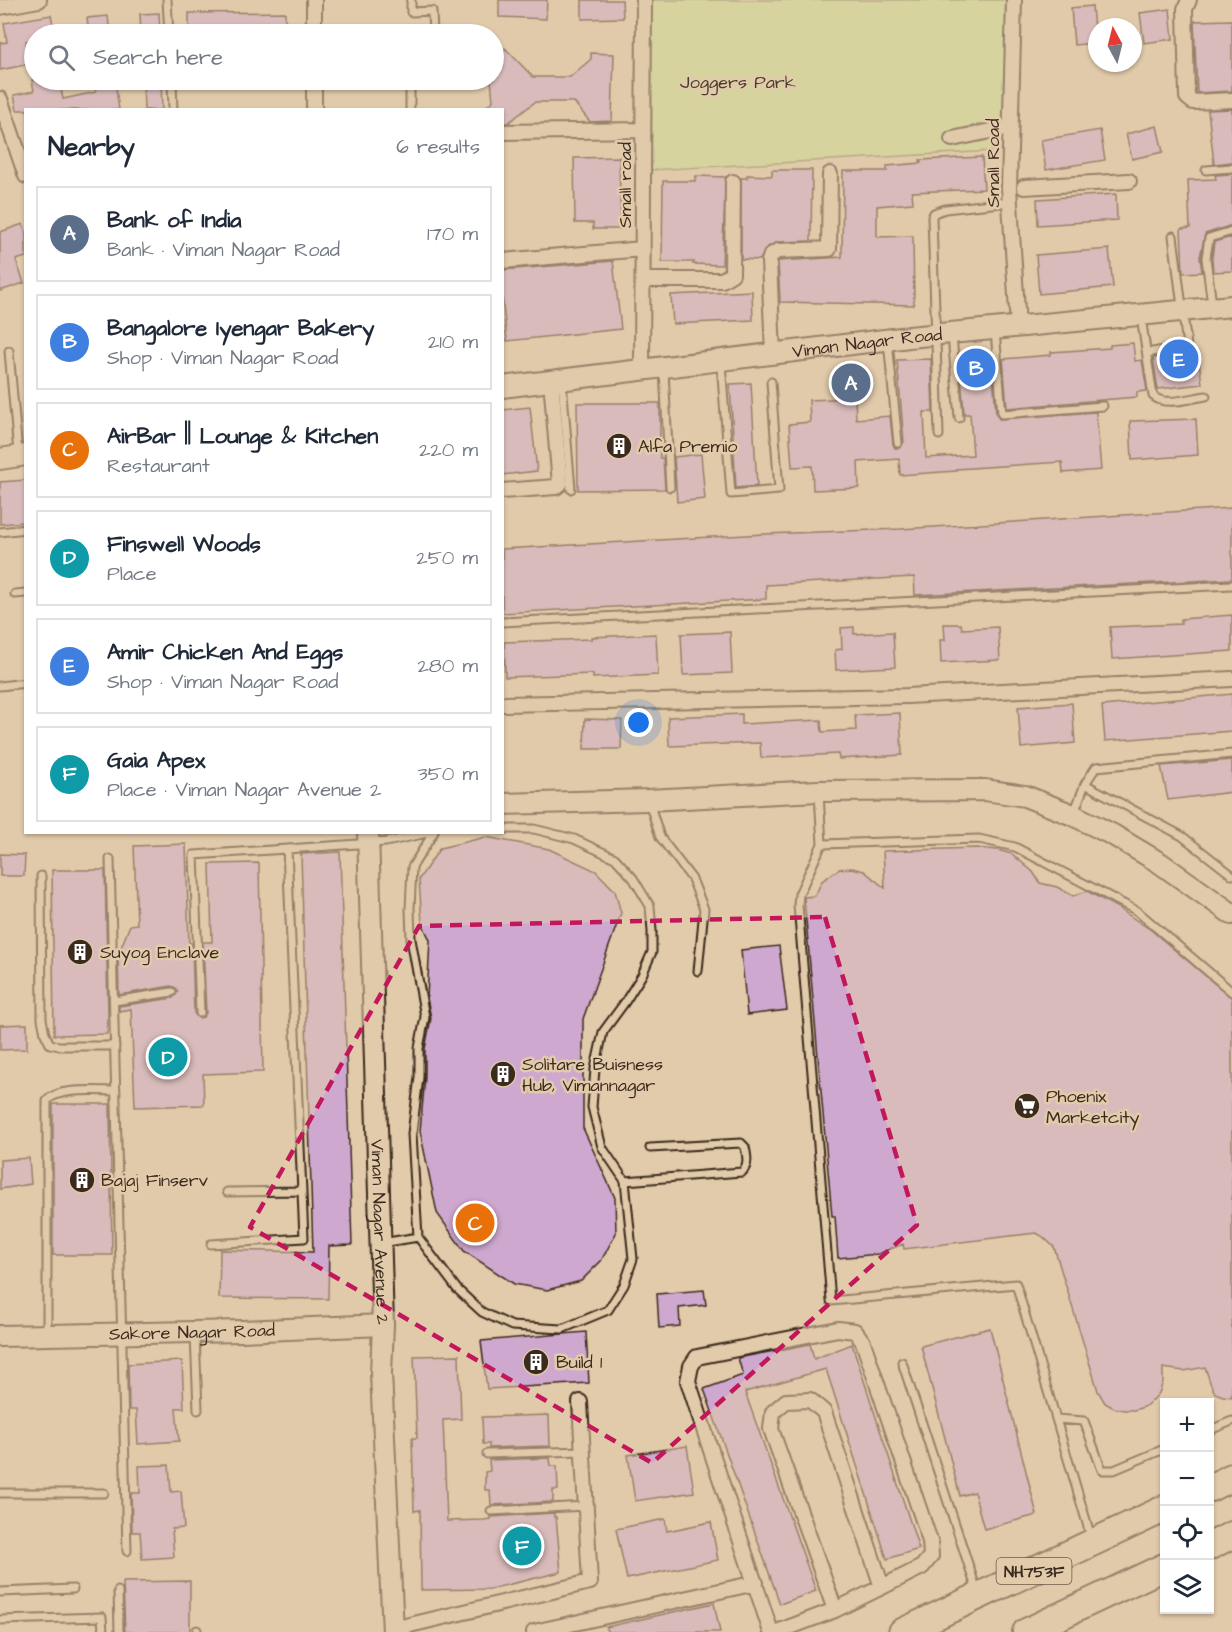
<!DOCTYPE html>
<meta charset="utf-8">
<style>
:root{--surface:#fff;--page:#f6f6f7;--text:#1f2937;--muted:#747a83;--line:#e0e1e3;--accent:#3b2a1e}
body{margin:0;font-family:"Architects Daughter",sans-serif;background:var(--page);color:var(--text)}
.controls{position:absolute;right:18px;bottom:18px;display:grid;overflow:hidden;border-radius:0px;box-shadow:0 2px 4px #0004}
.controls button{width:54px;height:54px;display:grid;place-items:center;padding:0;border:0;border-bottom:2px solid var(--line);background:var(--surface);color:var(--text);font:30px sans-serif}
.compass{position:absolute;left:1088px;top:18px;width:54px;height:54px;border-radius:50%;background:var(--surface);box-shadow:0 2px 4px #0004;rotate:353deg}
.you{position:absolute;left:639px;top:723px;width:21px;height:21px;margin:-15px;border:4px solid #fff;border-radius:50%;background:#1a73e8;box-shadow:0 0 0 9px #1a73e833}
.badge{display:grid;place-items:center;width:39px;height:39px;border-radius:50%;background:var(--accent);color:#fff;font-size:20px;font-weight:700}
.pin{position:absolute;translate:-50% -50%;border:3px solid #fff;box-shadow:0 2px 6px #0006}
.list{margin:0;padding:0;list-style:none}
h2{display:flex;justify-content:space-between;align-items:center;height:78px;margin:0;padding:0 24px;font-size:26px}
h2 small{font-size:20px;font-weight:400;color:var(--muted)}
.list li{display:grid;grid-template-columns:39px 1fr auto;gap:18px;align-items:center;box-sizing:border-box;height:96px;margin:0 12px 12px;padding:0 12px;border:2px solid var(--line);border-radius:0px}
.list b{display:block;font-size:22px;white-space:nowrap}
.list p{margin:0;font-size:20px;white-space:nowrap;color:var(--muted)}
.list em{font-size:20px;font-style:normal;color:var(--muted)}
.icon{flex:none;width:33px;height:33px;fill:none;stroke:currentColor;stroke-width:2;stroke-linecap:round;stroke-linejoin:round}
.map{position:relative;flex:none;width:1232px;height:1632px;overflow:hidden}
.search{position:absolute;background:var(--surface);box-shadow:0 2px 4px #0004;left:24px;top:24px;width:480px;height:66px;display:flex;align-items:center;gap:15px;box-sizing:border-box;padding:0 21px;border-radius:33px;color:var(--muted);font-size:22px}
.panel{position:absolute;background:var(--surface);box-shadow:0 2px 4px #0004;left:24px;top:108px;width:480px;height:726px;border-radius:0px}
.map>svg:first-child{display:block}
.green{fill:#c7dd93;stroke:#818458;stroke-width:1.5}
.building{fill:#cfa8d0;stroke:#3b2a1e;stroke-width:1.5}
.lines{fill:none;stroke-linecap:round;stroke-linejoin:round}
.lane-casing{stroke:#3b2a1e;stroke-width:11}
.street-casing{stroke:#3b2a1e;stroke-width:18}
.secondary-casing{stroke:#3b2a1e;stroke-width:24}
.highway-casing{stroke:#3b2a1e;stroke-width:30}
.lane{stroke:#e1cbaa;stroke-width:7}
.street{stroke:#e1cbaa;stroke-width:14}
.secondary{stroke:#e1cbaa;stroke-width:20}
.highway{stroke:#e1cbaa;stroke-width:26}
.marked{fill:none;stroke:#c2185b;stroke-width:4.5;stroke-dasharray:12 8;stroke-linejoin:round}
.labels{text-anchor:middle;stroke-width:5;stroke-linejoin:round;paint-order:stroke}
.shield{fill:#e1cbaa;stroke:#6d5a48;stroke-width:1.5}
.shield-label{font-size:16px;font-weight:bold;fill:#3b2a1e}
.park-label{font-size:18px;fill:#493c2a;stroke:#e1cbaa}
.street-label{font-size:18px;fill:#3b2a1e;stroke:#e1cbaa}
.poi-label{font-size:18px;fill:#3b2a1e;stroke:#e1cbaa;text-anchor:start}
</style>
<div class="map">
<svg width="1232" height="1632" viewBox="0 0 1232 1632">
<rect width="100%" height="100%" fill="#e1cbaa"/>
<filter id="ink" filterUnits="userSpaceOnUse"><feTurbulence type="fractalNoise" baseFrequency=".0167" numOctaves="2"/><feDisplacementMap in="SourceGraphic" scale="12" xChannelSelector="R" yChannelSelector="G"/><feConvolveMatrix kernelMatrix="1 2 1 2 8 2 1 2 1" color-interpolation-filters="sRGB"/></filter>
<g filter="url(#ink)">
<!-- green -->
<path class="green" d="M650 0H1013L1010 150 651 170Z"/>
<!-- building -->
<path class="building" d="M499 0H547L546 19 499 17Z
M582 0H622L623 18 582 19Z
M1092 6 1095 43 1074 45 1071 8Z
M1170 9 1173 39 1144 43 1140 13Z
M285 12V34H189V13Z
M159 13 160 34H141L140 14Z
M51 15 55 34H34V40L26 41 30 64 0 70V43L7 42 4 23Z
M108 16 110 34H89L87 18Z
M1232 20V91L1197 93 1194 21Z
M505 48 533 77H570L591 59V53L614 54 612 121 590 122 574 102H535L508 123H502V110H482L493 101 491 80H494V60Z
M32 80H59L63 99 96 92 94 80H115L119 110H17L14 95 34 91Z
M143 80H161L162 110H144Z
M1232 109V162L1214 164 1208 110Z
M1157 126 1163 152 1132 159 1126 134Z
M1100 130 1105 160 1046 170 1041 140Z
M619 157 621 229H593V223H575L574 158Z
M982 157 984 189 912 192 913 203 877 206V237L913 236 914 305 780 302 778 261 842 257 843 171H887V166L921 163 920 160Z
M772 170H812L811 241 777 242 766 248 760 260 741 259V178H747V175L772 176Z
M1232 174V225L1205 234 1200 257 1202 272 1183 273 1181 229 1190 228 1188 180 1216 179 1215 175Z
M696 176 726 177 722 265 693 264 694 262H662L663 181H695Z
M1116 194 1117 220 1038 225 1037 199Z
M23 224 26 232V257L16 260 24 283 0 291V232Z
M1232 237V271L1213 272 1212 258 1214 242Z
M1109 249 1113 287 1039 294 1036 255Z
M613 261 621 329 507 341 502 297V270Z
M752 291 753 320 673 324 671 295Z
M1133 343 1135 361 1142 360 1147 391 1137 392V397L1007 408 1003 359 1051 355V352L1110 348V345Z
M1198 352 1202 384 1158 389 1153 358Z
M931 359 933 412H924L926 458 973 455 970 414H964L960 363 992 362 996 414 999 419 1096 412 1101 470 1063 473 1062 462 956 469V471L900 475 899 459 858 462 859 488 813 490 812 466 792 467 789 424 810 422 809 400 855 398 856 419 890 416 893 444 895 448H899L904 442 897 360Z
M751 383 757 486 736 488 730 384Z
M577 403H660V458H663L665 489 578 490Z
M530 407 537 471 502 475V410Z
M1196 419 1198 455 1132 460 1130 421Z
M701 454 705 499 677 502 674 457Z
M26 480V522L0 524V482Z
M1232 508V579L915 595 914 577 766 585V599L502 613V549L764 534 901 529Z
M1232 615V651L1112 659 1110 627 1181 624V619Z
M944 624H961L962 629 998 627 1000 660 941 663 940 640H945Z
M854 627V634L893 632 895 667 836 670 835 650 842 649 841 628Z
M730 632 732 673 683 675 681 634Z
M656 634 658 675 593 678V674L505 677 504 642 592 639 591 637Z
M1232 694V731L1105 741 1102 706Z
M1072 703 1075 743 1021 748 1018 707Z
M900 713 902 755 839 759 838 754 761 758 760 743 669 746 668 717 742 714V724L821 720 822 732 856 730 855 715Z
M585 719 622 720 621 749H584Z
M1232 760V792L1168 800 1161 766Z
M486 837 549 849 596 871 615 891 621 913 583 1019V1128L615 1198 616 1233 601 1261 581 1281 547 1290 514 1284 464 1251 437 1213 420 1131 425 1077V1049L431 1018 427 998 430 940 422 923 419 879 440 848Z
M186 844 189 943H192L194 1013 198 1018 203 1017 206 1013 203 942H212L210 864 259 863 263 1072 203 1074 204 1105 135 1107 131 1009 119 1011V1006L173 998 178 992 176 988 171 986 119 995 118 955 130 925 137 924 134 846Z
M976 848 998 850 1012 854 1033 872 1040 883 1057 887 1073 896 1087 891 1118 908 1151 930 1232 998V1397L1223 1396 1215 1393 1211 1385 1205 1367 1184 1371 1163 1368V1382L1159 1393 1153 1400 1144 1407 1134 1410H1124L1114 1408 1105 1403 1098 1391 1054 1247 1042 1236 1036 1233 904 1249 903 1244 878 1254 838 1258 835 1216H832L804 897 815 896 822 881 839 869 852 868 864 871 885 888 883 851Z
M340 852 352 1245 329 1246 328 1299 219 1298 220 1250 313 1252 301 854Z
M0 854 25 855 24 876H0Z
M52 870H105L108 1013 107 1034 54 1035Z
M779 946 787 1010 747 1015 741 950Z
M27 1024V1049L0 1050V1025Z
M53 1104H110L112 1255H53Z
M29 1158 31 1184 0 1189V1160Z
M704 1290 706 1305 679 1308 680 1326 659 1328 657 1294Z
M990 1328 1037 1515 984 1529 974 1492 960 1496 921 1346Z
M586 1332 589 1383 487 1389 481 1341Z
M810 1344 814 1359 852 1344 919 1549 887 1559 826 1369 745 1392 816 1591 780 1604 704 1389 743 1375 738 1358Z
M459 1355 461 1419 443 1420 447 1521 484 1520 491 1519V1517L554 1513V1517H556L561 1572 490 1589 421 1590 420 1510 414 1511 412 1438H417L414 1356Z
M182 1361 184 1408H176L179 1441 138 1444 136 1410H129L128 1364Z
M549 1415 550 1446 489 1448V1444H483L482 1417Z
M687 1446 694 1492 635 1501 628 1455Z
M550 1458 551 1466H557L558 1490H553V1502L491 1505 490 1490H485V1472L490 1471 489 1460Z
M169 1465 171 1492 181 1491 184 1528 172 1529 174 1557 142 1559 140 1532H132L131 1493H140L139 1466Z
M665 1519 667 1531 711 1522 718 1560 627 1579 616 1529Z
M190 1581V1632H125L123 1582Z
M714 1603 720 1632H607L606 1627Z"/>
<g class="lines">
<!-- lane casing -->
<g class="lane-casing">
<path id="lane" d="M167 0 169 34
M411 0V12L432 11 433 34
M172 80 173 110
M410 80V110
M1206 170 1232 168
M1212 305 1206 258 1209 238 1232 231
M1141 317 1153 396C1165 407 1191 398 1206 396
M995 331 1002 414 1103 406
M952 335 959 418
M888 341 898 443
M9 351 18 453
M1147 353 1187 346 1173 236
M721 363 731 494 779 490 771 382
M664 370 670 487
M562 382 571 489
M939 435 932 217 934 213 945 209 1010 202
M0 532 26 529
M15 594 26 593
M502 622 1232 585
M0 686 26 683
M1085 784 1182 836 1232 875
M819 794 822 844 799 894 798 905 831 1301 1016 1284 1091 1537
M649 802 660 837 692 879 704 909 698 971
M1074 813 1085 784 1096 767 1232 754
M822 844 979 839 1015 847 1137 911 1232 992
M110 859 127 1551
M41 876 42 1019 45 1034 50 1044 59 1046H115
M114 1001 172 992
M200 1013 194 855 287 849
M625 1181 742 1172C749 1165 747 1156 745 1147L741 1143 650 1148
M227 1192 302 1191
M418 1237 412 1134 419 1077V1048L425 1017 411 939 410 909 412 867 434 832
M382 1243 418 1237 457 1289 482 1312 512 1326 562 1329 608 1310 624 1285 633 1259 625 1181 602 1147 592 1107 595 1069 603 1032 625 1002 642 975 652 952V931L650 906 633 878 615 858 574 839 534 829H502
M211 1244 304 1238 287 849 386 842 432 832
M47 1333V1101C57 1087 98 1091 116 1091
M195 1335 198 1410
M902 1362 977 1591
M1056 1419 1084 1421 1102 1470H1114L1164 1449
M1210 1430 1232 1421
M487 1454 583 1451
M0 1493H104
M491 1511 586 1506
M118 1591 119 1632
M0 1592 73 1589
M0 1620 102 1617 103 1632
M197 1630V1632"/>
</g>
<!-- street casing -->
<g class="street-casing">
<path id="street" d="M314 0V34
M1014 0 1009 188 1018 326
M1189 0 1185 9 1187 97 1193 102 1232 100
M0 7 39 0
M0 99 26 176
M314 110V80
M502 132 643 130
M952 139 1010 127
M1024 187 1129 181
M502 261 643 249
M643 280H722L732 274 733 182
M773 354 769 261 771 255 778 251 829 249 830 174
M642 370 644 0
M502 491 556 487 560 484 551 381
M502 704 907 696 1232 679
M835 1610 882 1587
M393 1629 590 1582 580 1402
M534 1632 756 1583
M771 1632 688 1381 691 1366 697 1357 838 1329 855 1331 863 1342 930 1541 931 1556 922 1567 882 1587 824 1412 810 1400 786 1401 773 1412 771 1429 835 1610 777 1632"/>
</g>
<!-- secondary casing -->
<g class="secondary-casing">
<g id="secondary">
<path id="s1" d="M502 387 909 337 1232 306"/>
<path d="M0 459 26 455"/>
<path d="M502 804 648 800 818 791 985 790 1025 796 1073 815 1113 835 1160 863 1232 914"/>
<path id="s2" d="M368 832 383 1325 381 1373 393 1632"/>
<path id="s3" d="M0 1336 242 1331 383 1325"/>
</g>
</g>
<!-- highway casing -->
<g class="highway-casing">
<path id="highway" d="M1210 1488 1232 1477
M1210 1546 1232 1535
M902 1632 1164 1509
M1026 1632 1164 1567"/>
</g>
<!-- lane -->
<use href="#lane" class="lane"/>
<!-- street -->
<use href="#street" class="street"/>
<!-- secondary -->
<use href="#secondary" class="secondary"/>
<!-- highway -->
<use href="#highway" class="highway"/>
</g>
</g>
<!-- marked area -->
<path d="M0 0H1232V1632H0ZM825 917 917 1225 652 1463 250 1227 419 926Z" fill="#e1cbaa" fill-opacity=".55" fill-rule="evenodd"/>
<path class="marked" d="M825 917 917 1225 652 1463 250 1227 419 926Z"/>
<!-- icons -->
<defs>
<g id="building-disc" transform="scale(1.35)"><circle r="9.5" fill="#3b2a1e" stroke="#e1cbaa"/><path d="M-4-6H4V6H1V3H-1V6H-4ZM-2.5-4.3h1.7v1.8h-1.7ZM.8-4.3h1.7v1.8H.8ZM-2.5-1h1.7V.8h-1.7ZM.8-1h1.7V.8H.8Z" fill="#fff"/></g>
<g id="supermarket-disc" transform="scale(1.35)"><circle r="9.5" fill="#3b2a1e" stroke="#e1cbaa"/><path d="M-6-5.5h2.5l.6 2H6L4.5 2H-2.5L-4.4-4H-6ZM-1.5 3.2a1.3 1.3 0 1 0 .1 0ZM3 3.2a1.3 1.3 0 1 0 .1 0Z" fill="#fff"/></g>
</defs>
<g fill-rule="evenodd">
<use href="#building-disc" x="619" y="446"/>
<use href="#building-disc" x="80" y="952"/>
<use href="#building-disc" x="503" y="1074"/>
<use href="#supermarket-disc" x="1027" y="1106"/>
<use href="#building-disc" x="82" y="1180"/>
<use href="#building-disc" x="536" y="1362"/>
</g>
<g class="labels">
<!-- shield labels -->
<rect class="shield" x="996.5" y="1558" width="75" height="26" rx="4.5"/>
<g class="shield-label">
<text x="1034" y="1577">NH753F</text>
</g>
<!-- park labels -->
<g class="park-label">
<text x="738" y="88">Joggers Park</text>
</g>
<!-- street labels -->
<g class="street-label">
<text transform="translate(993 163) rotate(-90)" y="6">Small Road</text>
<text transform="translate(625 185) rotate(-90)" y="6">Small road</text>
<text dy="6" stroke="none"><textPath href="#s1" startOffset="368">Viman Nagar Road</textPath></text>
<text dy="6" stroke="none"><textPath href="#s2" startOffset="400">Viman Nagar Avenue 2</textPath></text>
<text dy="6" stroke="none"><textPath href="#s3" startOffset="192">Sakore Nagar Road</textPath></text>
</g>
<!-- poi labels -->
<g class="poi-label">
<text x="638" y="452">Alfa Premio</text>
<text x="100" y="958">Suyog Enclave</text>
<text x="522" y="1070">Solitare Buisness<tspan x="522" dy="21">Hub, Vimannagar</tspan></text>
<text x="1046" y="1102">Phoenix<tspan x="1046" dy="21">Marketcity</tspan></text>
<text x="101" y="1186">Bajaj Finserv</text>
<text x="556" y="1368">Build 1</text>
</g>
</g>
</svg>
<div class="controls">
<button>+</button>
<button>−</button>
<button><svg class="icon" aria-label="locate" viewBox="0 0 24 24"><circle cx="12" cy="12" r="6"/><path d="M12 2v4M12 18v4M2 12h4M18 12h4"/></svg></button>
<button><svg class="icon" aria-label="layers" viewBox="0 0 24 24"><path d="M12 4l9 5-9 5-9-5zM3 14l9 5 9-5"/></svg></button>
</div>
<svg class="compass" viewBox="-18 -18 36 36"><path d="M0-13l5 13h-10z" fill="#e53935"/><path d="M0 13l5-13h-10z" fill="#747a83"/></svg>
<div class="you"></div>
<div class="pin badge" style="left:851px;top:383px;background:#5c6f8a">A</div>
<div class="pin badge" style="left:976px;top:368px;background:#3f7fe0">B</div>
<div class="pin badge" style="left:475px;top:1223px;background:#e8710a">C</div>
<div class="pin badge" style="left:168px;top:1057px;background:#0f9aa8">D</div>
<div class="pin badge" style="left:1179px;top:359px;background:#3f7fe0">E</div>
<div class="pin badge" style="left:522px;top:1546px;background:#0f9aa8">F</div>
<div class="search"><svg class="icon" aria-label="search" viewBox="0 0 24 24"><circle cx="10" cy="10" r="6"/><path d="M15 15l6 6"/></svg>Search here</div>
<section class="panel">
<h2>Nearby<small>6 results</small></h2>
<ul class="list">
<li><span class="badge" style="background:#5c6f8a">A</span><div><b>Bank of India</b><p>Bank · Viman Nagar Road</p></div><em>170 m</em></li>
<li><span class="badge" style="background:#3f7fe0">B</span><div><b>Bangalore Iyengar Bakery</b><p>Shop · Viman Nagar Road</p></div><em>210 m</em></li>
<li><span class="badge" style="background:#e8710a">C</span><div><b>AirBar || Lounge &amp; Kitchen</b><p>Restaurant</p></div><em>220 m</em></li>
<li><span class="badge" style="background:#0f9aa8">D</span><div><b>Finswell Woods</b><p>Place</p></div><em>250 m</em></li>
<li><span class="badge" style="background:#3f7fe0">E</span><div><b>Amir Chicken And Eggs</b><p>Shop · Viman Nagar Road</p></div><em>280 m</em></li>
<li><span class="badge" style="background:#0f9aa8">F</span><div><b>Gaia Apex</b><p>Place · Viman Nagar Avenue 2</p></div><em>350 m</em></li>
</ul>
</section>
</div>
